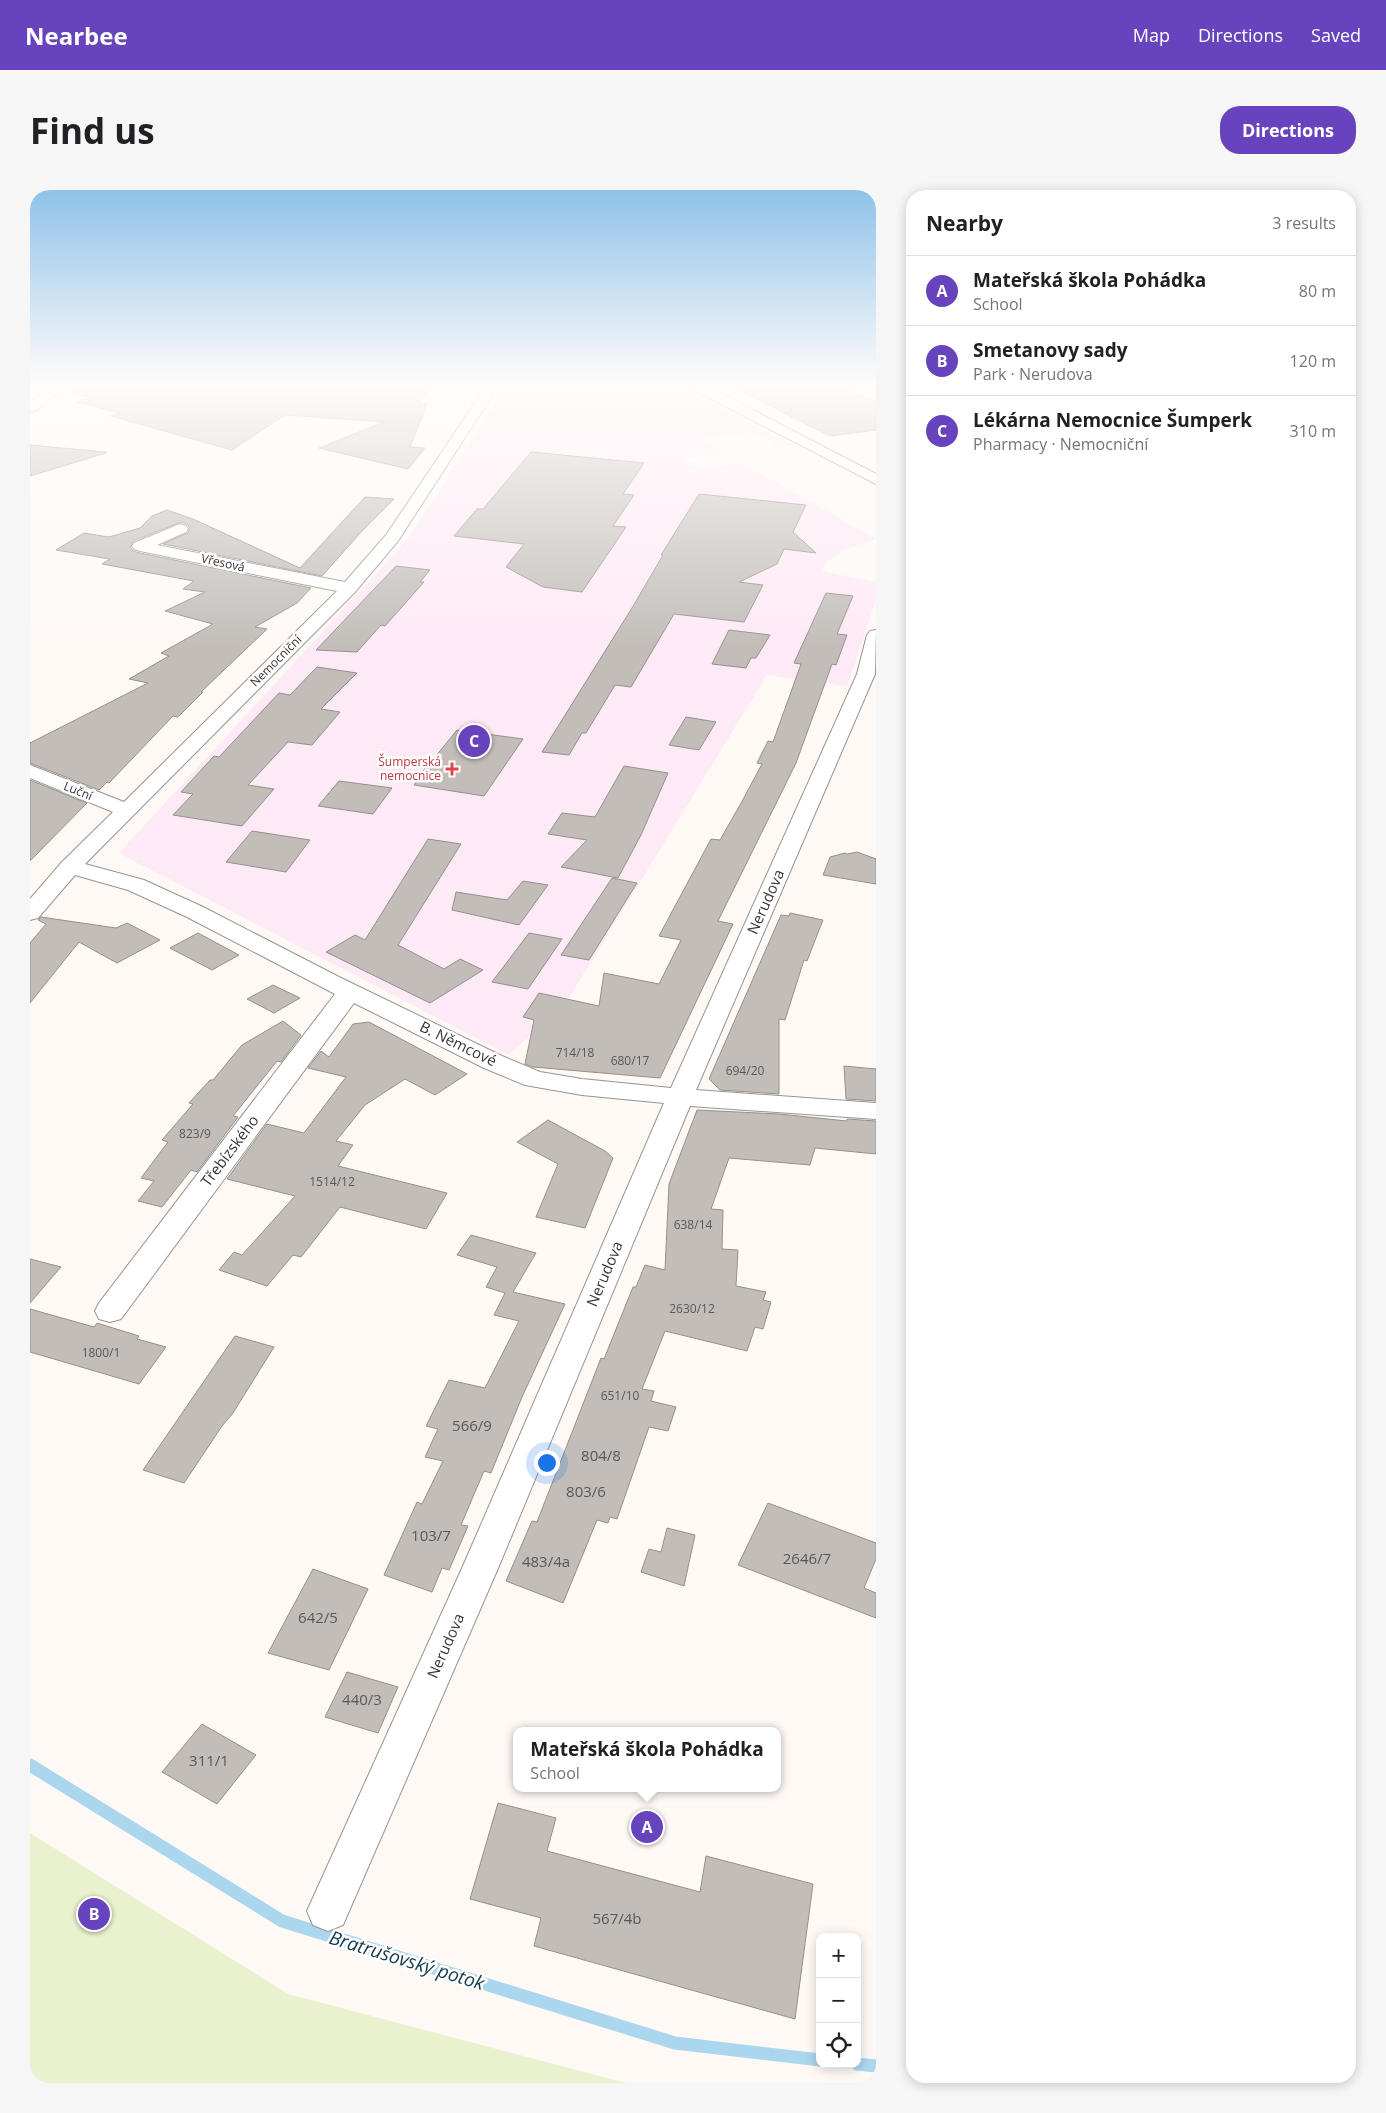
<!DOCTYPE html>
<meta charset="utf-8">
<style>
:root{--surface:#fff;--page:#f6f6f6;--text:#202124;--muted:#757577;--line:#e0e0e0;--accent:#6744bd}
body{margin:0;font-family:"Open Sans",sans-serif;background:var(--page);color:var(--text)}
.controls{position:absolute;right:15px;bottom:15px;display:grid;overflow:hidden;border-radius:10px;box-shadow:0 2px 12px #0003}
.controls button{width:45px;height:45px;display:grid;place-items:center;padding:0;border:0;border-bottom:1px solid var(--line);background:var(--surface);color:var(--text);font:25px sans-serif}
.you{position:absolute;left:516px;top:1272px;width:18px;height:18px;margin:-12px;border:4px solid #fff;border-radius:50%;background:#1a73e8;box-shadow:0 0 0 8px #1a73e833}
.badge{display:grid;place-items:center;width:32px;height:32px;border-radius:50%;background:var(--accent);color:#fff;font-size:16px;font-weight:700}
.pin{position:absolute;translate:-50% -50%;border:2px solid #fff;box-shadow:0 1px 5px #0006}
.popup{position:absolute;left:483px;top:1537px;width:268px;height:65px;box-sizing:border-box;display:grid;place-content:center;border-radius:10px;background:var(--surface);filter:drop-shadow(0 1px 4px #0005);font-size:16px;white-space:nowrap;color:var(--muted)}
.popup b{font-size:19px;color:var(--text)}
.popup::after{content:'';position:absolute;left:50%;top:100%;margin-left:-10px;border:10px solid transparent;border-top-color:var(--surface)}
.list{margin:0;padding:0;list-style:none}
h2{display:flex;justify-content:space-between;align-items:center;height:65px;margin:0;padding:0 20px;font-size:21px}
h2 small{font-size:16px;font-weight:400;color:var(--muted)}
.list li{display:grid;grid-template-columns:32px 1fr auto;gap:15px;align-items:center;box-sizing:border-box;height:70px;padding:0 20px;border-top:1px solid var(--line)}
.list b{display:block;font-size:19px;white-space:nowrap}
.list p{margin:0;font-size:16px;white-space:nowrap;color:var(--muted)}
.list em{font-size:16px;font-style:normal;color:var(--muted)}
.icon{flex:none;width:28px;height:28px;fill:none;stroke:currentColor;stroke-width:2;stroke-linecap:round;stroke-linejoin:round}
.map{position:relative;flex:none;width:846px;height:1893px;overflow:hidden;border-radius:20px}
header{display:flex;align-items:center;gap:30px;box-sizing:border-box;height:70px;padding:0 25px;background:var(--accent);color:#fff}
header strong{font-size:24px}
nav{display:flex;gap:28px;margin-inline-start:auto;font-size:18px}
.intro{display:flex;align-items:center;justify-content:space-between;box-sizing:border-box;height:120px;padding:0 30px}
h1{margin:0;font-size:35px}
.button{padding:12px 22px;border-radius:20px;background:var(--accent);color:#fff;font-size:18px;font-weight:700}
main{display:flex;gap:30px;padding:0 30px}
aside{flex:1;background:var(--surface);border-radius:20px;box-shadow:0 2px 12px #0003}
.map>svg:first-child{display:block}
.medical{fill:#fee9f7}
.green{fill:#e9f1cf}
.lines{fill:none;stroke-linecap:round;stroke-linejoin:round}
.stream{stroke:#aad6ee;stroke-width:13}
.building{fill:#c2bdb9;stroke:#95908c}
.street-casing{stroke:#989490;stroke-width:2}
.street{fill:#fff;fill-rule:evenodd}
.health-dot{fill:#e0444e;stroke:#fff;stroke-width:2}
.labels{text-anchor:middle;stroke-width:5;stroke-linejoin:round;paint-order:stroke}
.far-street-label{font-size:12px;fill:#383635;stroke:#fff}
.far-health-label{font-size:12px;fill:#be3a42;stroke:#fff;text-anchor:end}
.number-label{font-size:12px;fill:#5a5856}
.street-label{font-size:15px;fill:#383635;stroke:#fff}
.near-number-label{font-size:15px;fill:#5a5856}
.near-water-label{font-size:19px;font-style:italic;fill:#13394a;stroke:#fff}
</style>
<header>
<strong>Nearbee</strong>
<nav><a>Map</a><a>Directions</a><a>Saved</a></nav>
</header>
<div class="intro"><h1>Find us</h1><a class="button">Directions</a></div>
<main>
<div class="map">
<svg width="846" height="1893" viewBox="0 0 846 1893">
<rect width="100%" height="100%" fill="#fef9f5"/>
<!-- medical -->
<path class="medical" d="M477 195H646L763 255 747 257 749 256 723 242 677 247 679 248 670 250 692 263 653 269 658 272 654 273 671 279 711 273 846 349 816 359 798 371 790 381 846 392V409L817 496 737 485 537 811 479 865 89 663 378 349Z"/>
<!-- green -->
<path class="green" d="M0 1643 258 1804 596 1893H0Z"/>
<g class="lines">
<!-- stream -->
<path class="stream" d="M0 1575 252 1731 645 1853 790 1870
M827 1874 846 1876"/>
</g>
<!-- building -->
<path class="building" d="M43 195H402L389 213 397 214 380 257 395 258 378 279 289 258 354 232 255 225 202 260 81 226 90 223 47 212 60 208 42 203Z
M699 195H808L846 212V240L800 246Z
M0 255 76 262V263L0 286Z
M501 262 614 273 593 304 604 305 583 336 596 337 552 402 513 397 476 377 494 354 424 346 447 319H453Z
M669 304 776 315 763 342 786 363 754 359 747 374 709 392 733 395 714 432 644 424 601 497 585 495 556 543H552L539 565 512 562 602 418 633 365H631Z
M335 307 364 309 333 340 292 386 133 354 158 343 160 338 157 334 151 332 103 351 100 357 103 361 110 363 281 398 267 413 225 437 237 439 171 502H173L148 527 143 526 79 593 77 592 69 600 0 573V553L118 493 99 489 139 466 131 463 183 434 135 421 175 402 153 399 164 391 72 374 80 369 26 360 54 343 79 347 110 338 122 326 137 320 163 329 270 378Z
M366 376 400 380 390 392H394L355 436 351 435 327 462 286 460Z
M796 403 823 406 807 444 817 445 806 475 802 474 766 573 688 731 703 734 630 888 503 877 495 874 504 830 493 827 509 803 569 816 574 783 629 794 651 750 629 746 681 649 690 650 710 615 732 574 727 573 738 551 743 552 771 474 764 473Z
M699 440 740 445 726 468H721L716 478 682 474Z
M287 477 327 483 291 519 310 522 282 555 258 552 218 595 244 599 212 636 143 625 163 604 151 602 184 566 189 567 249 503 260 505Z
M656 527 686 532 669 560 639 555Z
M427 540 493 549 454 606 384 595 399 572H401Z
M594 576 638 583 611 645 588 688 531 677 557 650 518 644 532 623 565 627Z
M0 590 57 613 0 671Z
M309 591 362 598 343 624 288 616Z
M222 641 280 650 256 682 196 672Z
M398 649 431 654 368 755 414 779 430 769 453 780 400 813 296 762 325 745 335 750Z
M827 662 846 669V694L793 685 800 667 815 663 817 664Z
M582 688 607 693 559 770 531 765Z
M493 691 518 695 489 735 422 720 426 702 477 710Z
M760 723 793 730 777 771 774 770 755 830 749 829V904L690 900 679 889 751 725 759 726Z
M11 727 86 738 97 733 130 750 87 773 49 752 0 813V753L16 734 8 730Z
M168 743 209 765 182 780 140 758Z
M499 743 532 749 498 799 462 792Z
M243 795 270 808 244 823 217 809Z
M253 831 271 845 251 872 247 871 203 926 208 927 167 982 161 980 132 1017 108 1011 124 991 111 988 138 952 132 950 163 914 159 913 180 890H183L212 855Z
M339 832 437 884 405 905 375 889 335 915 306 951 323 955 308 976 417 1003 396 1039 310 1017 271 1067 263 1065 237 1096 189 1080 204 1062 212 1065 265 1006 197 989 237 934 274 943 316 887 278 878 291 861 299 867 323 834Z
M814 876 846 879V911L816 909Z
M667 920 749 924 817 931V929L846 931V964L785 958 780 975 699 968 681 1019 693 1020 692 1059 708 1060 706 1096 736 1102 733 1110 741 1112 733 1139 725 1137 717 1161 635 1141 612 1199 624 1201 621 1211 646 1217 638 1241 619 1237 587 1329 580 1327 578 1333 567 1330 533 1413 476 1391 502 1331 507 1332 571 1168 574 1169 603 1097H606L615 1075 635 1080 639 994Z
M518 930 575 961 583 968 555 1038 506 1027 528 974 487 952Z
M441 1045 506 1063 483 1102 535 1114 492 1207 461 1283 454 1281 445 1302 431 1335 438 1336 419 1380 412 1378 402 1402 354 1385 387 1312 392 1314 413 1271 395 1267 408 1239 396 1236 419 1190 455 1198 489 1131 464 1125 475 1103 456 1097 467 1077 427 1065Z
M0 1069 31 1077 0 1113Z
M0 1119 64 1137 67 1133 109 1146 107 1149 136 1157 109 1194 0 1162Z
M205 1146 244 1157 203 1223 192 1236 154 1293 113 1280Z
M738 1313 846 1353V1369L834 1398 846 1403V1428L708 1375Z
M637 1338 665 1345 654 1396 611 1382 619 1359 631 1362Z
M283 1379 338 1399 299 1480 238 1463Z
M317 1482 368 1497 348 1543 295 1527Z
M172 1534 226 1565 187 1614 132 1582Z
M468 1613 526 1628 517 1661 670 1702 676 1666 783 1694 765 1829 504 1756 511 1728 440 1709Z"/>
<g class="lines">
<!-- street casing -->
<g class="street-casing">
<path id="street" d="M24 195H39L5 221 0 222V212Z
M457 195H469L368 351 325 402 55 674 114 690 173 717 311 788 472 866 510 882 552 889 641 898 827 484 837 445 840 441 846 440 845 484 666 900 846 913V929L660 916 469 1376 313 1735 298 1741 283 1735 277 1721 433 1376 634 913 552 905 495 895 454 878 324 813 91 1129 80 1132 69 1129 65 1121 69 1113 305 804 157 727 98 700 45 685 8 728 0 730V709L32 672 83 622 0 588V575L94 612 307 401 110 361 104 359 102 356 104 353 150 334 156 336 158 339 156 342 127 355 315 392 356 345Z
M659 195H675L846 284V294L660 198Z"/>
</g>
<!-- street -->
<use href="#street" class="street"/>
</g>
<!-- sky -->
<linearGradient id="sky" x2="0" y2="1"><stop stop-color="#8fc2ea"/><stop offset="0.42" stop-color="#fffcfa"/><stop offset="1" stop-color="#fffcfa" stop-opacity="0"/></linearGradient>
<rect width="846" height="460" fill="url(#sky)"/>
<!-- markers -->
<path class="health-dot" d="M419.5 571.5h5v5h5v5h-5v5h-5v-5h-5v-5h5z"/>
<g class="labels">
<!-- far-street labels -->
<g class="far-street-label">
<text transform="translate(193 373) rotate(12)" y="4">Vřesová</text>
<text transform="translate(246 471) rotate(-45)" y="4">Nemocniční</text>
<text transform="translate(48 601) rotate(22)" y="4">Luční</text>
</g>
<!-- far-health labels -->
<g class="far-health-label">
<text x="411" y="576">Šumperská<tspan x="411" dy="14">nemocnice</tspan></text>
</g>
<!-- number labels -->
<g class="number-label">
<text x="545" y="867">714/18</text>
<text x="600" y="875">680/17</text>
<text x="715" y="885">694/20</text>
<text x="165" y="948">823/9</text>
<text x="302" y="996">1514/12</text>
<text x="663" y="1039">638/14</text>
<text x="662" y="1123">2630/12</text>
<text x="71" y="1167">1800/1</text>
<text x="590" y="1210">651/10</text>
</g>
<!-- street labels -->
<g class="street-label">
<text transform="translate(736 712) rotate(-66)" y="5">Nerudova</text>
<text transform="translate(428 854) rotate(26)" y="5">B. Němcové</text>
<text transform="translate(200 961) rotate(-53)" y="5">Třebízského</text>
<text transform="translate(575 1084) rotate(-67)" y="5">Nerudova</text>
<text transform="translate(416 1456) rotate(-66)" y="5">Nerudova</text>
</g>
<!-- near-number labels -->
<g class="near-number-label">
<text x="442" y="1241">566/9</text>
<text x="571" y="1271">804/8</text>
<text x="556" y="1307">803/6</text>
<text x="401" y="1351">103/7</text>
<text x="777" y="1374">2646/7</text>
<text x="516" y="1377">483/4a</text>
<text x="288" y="1433">642/5</text>
<text x="332" y="1515">440/3</text>
<text x="179" y="1576">311/1</text>
<text x="587" y="1734">567/4b</text>
</g>
<!-- near-water labels -->
<g class="near-water-label">
<text transform="translate(377 1770) rotate(17)" y="7">Bratrušovský potok</text>
</g>
</g>
</svg>
<div class="controls">
<button>+</button>
<button>−</button>
<button><svg class="icon" aria-label="locate" viewBox="0 0 24 24"><circle cx="12" cy="12" r="6"/><path d="M12 2v4M12 18v4M2 12h4M18 12h4"/></svg></button>
</div>
<div class="you"></div>
<div class="pin badge" style="left:617px;top:1637px">A</div>
<div class="popup"><b>Mateřská škola Pohádka</b>School</div>
<div class="pin badge" style="left:64px;top:1724px">B</div>
<div class="pin badge" style="left:444px;top:551px">C</div>
</div>
<aside>
<h2>Nearby<small>3 results</small></h2>
<ul class="list">
<li><span class="badge">A</span><div><b>Mateřská škola Pohádka</b><p>School</p></div><em>80 m</em></li>
<li><span class="badge">B</span><div><b>Smetanovy sady</b><p>Park · Nerudova</p></div><em>120 m</em></li>
<li><span class="badge">C</span><div><b>Lékárna Nemocnice Šumperk</b><p>Pharmacy · Nemocniční</p></div><em>310 m</em></li>
</ul>
</aside>
</main>
